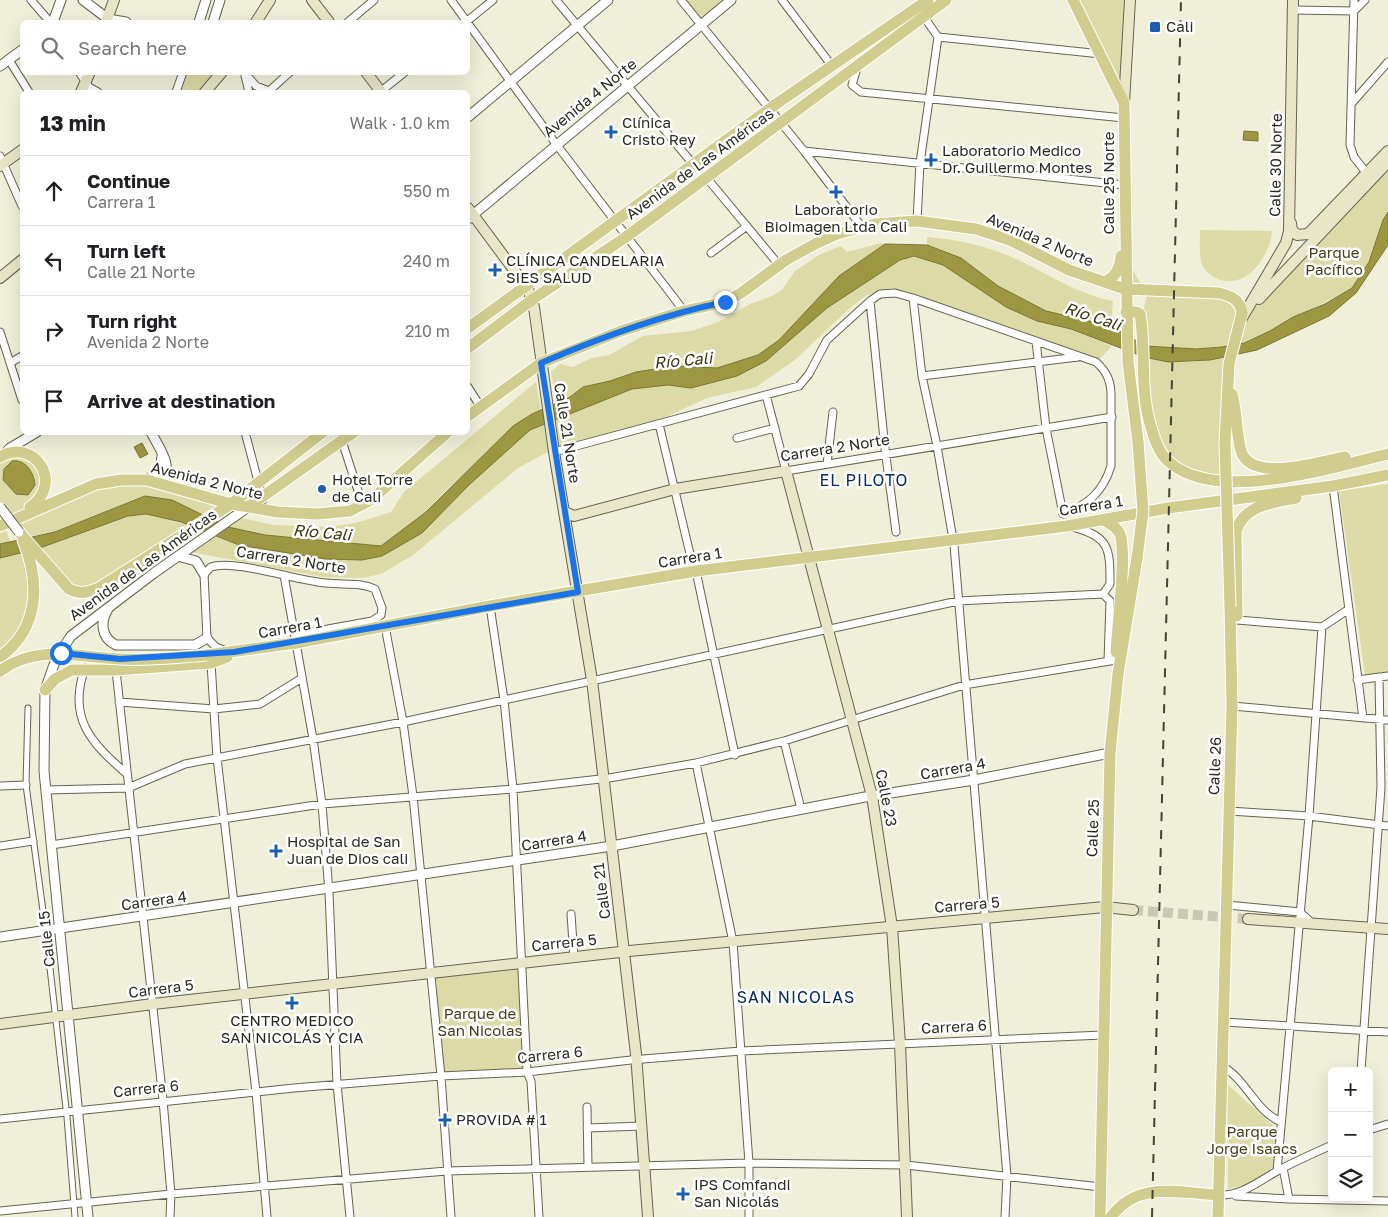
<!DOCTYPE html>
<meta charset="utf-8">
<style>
:root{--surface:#fff;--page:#f2f2f2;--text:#202124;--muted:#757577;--line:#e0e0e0}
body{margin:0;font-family:"Golos Text",sans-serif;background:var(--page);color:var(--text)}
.controls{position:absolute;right:15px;bottom:15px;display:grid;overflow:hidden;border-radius:8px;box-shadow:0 5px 20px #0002}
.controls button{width:45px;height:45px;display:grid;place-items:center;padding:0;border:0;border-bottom:1px solid var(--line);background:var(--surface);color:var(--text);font:25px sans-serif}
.stop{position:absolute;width:15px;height:15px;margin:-11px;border:4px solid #1a73e8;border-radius:50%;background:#fff}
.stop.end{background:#1a73e8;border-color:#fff;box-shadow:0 1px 5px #0008}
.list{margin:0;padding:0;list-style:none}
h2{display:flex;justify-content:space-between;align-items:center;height:65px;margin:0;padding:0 20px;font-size:21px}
h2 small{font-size:16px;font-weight:400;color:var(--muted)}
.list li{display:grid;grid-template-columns:32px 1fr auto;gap:15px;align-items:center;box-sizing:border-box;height:70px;padding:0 20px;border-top:1px solid var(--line)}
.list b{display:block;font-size:19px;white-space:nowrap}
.list p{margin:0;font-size:16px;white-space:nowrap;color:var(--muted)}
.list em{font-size:16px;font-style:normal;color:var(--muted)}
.icon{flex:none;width:28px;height:28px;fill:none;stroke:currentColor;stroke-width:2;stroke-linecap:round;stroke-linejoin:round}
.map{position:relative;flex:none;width:1388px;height:1217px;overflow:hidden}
.search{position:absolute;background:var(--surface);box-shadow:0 5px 20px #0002;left:20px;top:20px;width:450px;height:55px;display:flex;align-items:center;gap:12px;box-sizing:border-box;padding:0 18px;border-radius:8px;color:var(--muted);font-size:19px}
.panel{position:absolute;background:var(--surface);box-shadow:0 5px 20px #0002;left:20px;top:90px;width:450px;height:345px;border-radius:8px}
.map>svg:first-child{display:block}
.green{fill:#dcdaa6;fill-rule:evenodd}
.water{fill:#9c9740;stroke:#7a7637}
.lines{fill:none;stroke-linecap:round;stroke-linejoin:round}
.secondary-tunnel{stroke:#c8c8b4;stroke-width:10;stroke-dasharray:10 5;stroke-linecap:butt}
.pedestrian-casing{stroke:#656451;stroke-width:7}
.minor-casing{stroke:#656451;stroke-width:9}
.tertiary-casing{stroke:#656451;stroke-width:11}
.secondary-casing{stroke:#656451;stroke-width:12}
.primary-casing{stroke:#fff;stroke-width:13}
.pedestrian{stroke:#fff;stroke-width:5}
.minor{stroke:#fff;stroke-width:7}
.tertiary{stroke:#fff;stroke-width:9}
.secondary{stroke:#e8e6c6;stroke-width:10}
.primary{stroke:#d1cd8e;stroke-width:11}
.rail{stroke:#434338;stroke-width:2;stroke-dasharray:9 9;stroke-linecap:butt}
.tertiary-bridge-casing{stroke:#656451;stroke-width:11;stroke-linecap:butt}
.primary-bridge-casing{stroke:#fff;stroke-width:13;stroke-linecap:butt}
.tertiary-bridge{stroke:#fff;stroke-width:9}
.primary-bridge{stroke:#d1cd8e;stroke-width:11}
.route{stroke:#1a73e8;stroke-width:6}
.poi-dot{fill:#1c5eae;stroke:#fff;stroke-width:2}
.labels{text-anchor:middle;stroke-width:5;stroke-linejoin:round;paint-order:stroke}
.poi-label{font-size:15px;fill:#2a2a21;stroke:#fff;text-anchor:start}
.street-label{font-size:15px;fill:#2a2a21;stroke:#fff}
.park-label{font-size:15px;fill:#413f19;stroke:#fff}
.water-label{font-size:16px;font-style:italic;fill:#383610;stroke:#fff}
.neighbourhood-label{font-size:16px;letter-spacing:1px;fill:#012b5d;stroke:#fff}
</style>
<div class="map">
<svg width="1388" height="1217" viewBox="0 0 1388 1217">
<rect width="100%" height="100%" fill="#f0efd9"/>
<!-- green -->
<path class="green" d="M681 0H731L702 25Z
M1073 0H1130L1133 11 1129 115 1133 270 1141 284 1219 293 1242 310 1388 162V212L1383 220 1369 262 1352 288 1270 331 1234 346 1197 349 1145 346 1142 315 1148 291 1125 289 1124 103Z
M183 73H222L205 92H176Z
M1200 230 1272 231C1270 257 1245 292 1216 278 1208 274 1203 269 1201 261 1199 251 1200 240 1200 230Z
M927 237C954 239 982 245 1007 255 1043 270 1073 293 1113 301L1111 326 1046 311 998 286 961 258 927 245Z
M881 243 885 244 859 263 779 340 758 355 717 368 675 366 636 372 610 381 583 387 570 397 557 402 551 372 560 364 573 367 591 358 609 355 643 336 692 331 718 322 750 304 772 296 782 290 795 271 819 255 841 246 847 252Z
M914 256 943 265 1006 307 1037 321 1071 329 1112 346 1099 359 914 294 892 288 867 295 852 306 796 359 756 387 707 398 657 421 553 449 518 468 413 555 381 574 362 578 322 577 186 551 215 536 239 545 325 559 362 560 422 533 469 485 530 430 632 389 668 385 691 388 766 361 827 308 900 260Z
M1230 356 1225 480 1173 465 1154 437 1144 357C1171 365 1202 362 1230 356Z
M536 382 541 410 532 414 445 491 426 512 381 546 265 535 228 527 241 518 274 525 328 527 356 523 391 512 404 492Z
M13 452 42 468 41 498 15 517 121 480 231 504 209 517 172 500 55 532 25 537 0 505V457ZM12 461C25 460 29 469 34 479L16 494 5 483Z
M1388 484V672L1365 675 1339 491Z
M146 514 195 527 99 588 76 593 37 549 128 516Z
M4 524 10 541 0 544V526Z
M27 551 30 616 0 657V558Z
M520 963 527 1072 441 1076 431 975Z
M1227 1084 1277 1129 1273 1167 1248 1184 1228 1189Z"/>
<!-- water -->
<path class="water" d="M1244 131 1258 132V141L1243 140Z
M1388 212V245L1356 293 1329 316 1257 350 1210 360 1168 362 1144 357 1071 329 1037 321 1006 307 943 265 914 256 900 260 827 308 766 361 737 376 691 388 668 385 632 389 530 430 469 485 422 533 382 556 362 560 326 559 239 545 181 522 146 514 128 516 37 549 0 558V544L55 532 145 496 172 500 228 527 265 535 381 546 426 512 513 426 532 414 570 397 583 387 610 381 636 372 675 366 717 368 758 355 779 340 839 276 885 244 927 245 961 258 998 286 1046 311 1111 326 1145 346 1197 349 1222 347 1244 343 1270 331 1293 317 1325 304 1352 288 1369 262 1383 220Z
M142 443 148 454 140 458 134 447Z
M12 461C26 459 34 473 35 485L28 495 16 494 3 480 4 469Z"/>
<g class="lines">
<!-- secondary-tunnel -->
<path class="secondary-tunnel" d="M1133 910 1248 919"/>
<!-- pedestrian casing -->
<g class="pedestrian-casing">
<path id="pedestrian" d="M28 708 26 785 46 933 67 1117 75 1217"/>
</g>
<!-- minor casing -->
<g class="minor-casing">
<path id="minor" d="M31 0 50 22
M451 0 556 144 684 311
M556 0 693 164
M681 0 804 151 862 227
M782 0 832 66
M1354 0 1350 145 1354 157 1368 175
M1292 10 1354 11 1365 0
M348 22 374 0
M466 22 493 0
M938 37 1101 54
M9 60 29 92
M857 68 852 85 861 92 1124 118
M79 72 89 87 98 92
M244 72 256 86 269 91
M245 76 249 92
M176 92 183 72
M268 92 290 72
M380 92 405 72
M1352 103 1388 62
M804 151 1124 185
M0 156 22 206
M706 177 779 265
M917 221 920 163 938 37 924 17
M711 253 747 226
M913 298 922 376 937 446 954 545 1007 1176 1005 1217
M870 301 885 449 896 532
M0 332 22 400
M10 363 22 356
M922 376 1078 357
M468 387 480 406
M766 395 786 471 1112 417
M659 424 691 558
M245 432 263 500
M737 438 775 428
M342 441 363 506
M554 452 799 386 809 374 827 340 870 301 880 294 895 293 913 298 1096 362C1106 371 1110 379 1111 392V466C1103 492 1088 505 1063 514L1046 428 1036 341
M827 464 833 412
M1333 486 1363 718
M696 571 735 755
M284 575 313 739 322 804 329 892 337 1084 350 1217
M1103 594 1110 601 1108 661
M490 606 504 700 513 789 527 1072 531 1081 539 1217
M1237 620 1322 627 1349 609
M385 626 403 722 413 796 441 1076 451 1217
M226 651 216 647 207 638 204 574 211 567C235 559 297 581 326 583 342 585 360 582 375 589L382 608 381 615 372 621 295 635
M211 663 217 758 256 1092 267 1217
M85 668C67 718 91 743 127 774
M116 670 163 1100 171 1194 170 1217
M1357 680 1388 676
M119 702 214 709 260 704 302 678
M1232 706 1388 720
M784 741 801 809
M696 763 733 942 749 1163V1217
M0 786 26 785
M46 790 128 788 185 764 403 722 958 601 1103 594 1110 584C1110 549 1110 536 1072 527
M1229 811 1309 816 1388 826
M51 845 322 804 513 789 609 778 696 763 784 741 964 685 1116 660
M0 846 33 841
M1227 905 1300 912 1313 924
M571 914 574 958
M1224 1022 1388 1032
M1222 1066C1247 1080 1255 1111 1281 1122
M1361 1071 1381 787 1379 677
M587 1107 588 1167
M0 1119 294 1088 441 1076 527 1072 631 1060 741 1051 1103 1035
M587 1128 642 1126
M1369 1130 1388 1124
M1283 1168 1289 1199 1388 1201
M1277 1171 1309 816 1322 627
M1219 1195C1242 1196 1259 1181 1279 1170 1296 1161 1314 1153 1332 1145
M1236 1196 1289 1199
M0 1211 171 1194 447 1171 749 1163 906 1165 1101 1187"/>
</g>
<!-- tertiary casing -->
<g class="tertiary-casing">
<path id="tertiary" d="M83 0 108 19 126 22
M53 22 61 0
M199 22 206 0
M213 22 220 0
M0 66 22 50
M468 117 608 0
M468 219 731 0
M151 432C161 452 172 462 163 484
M4 455 10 448 37 432
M147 480 160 470 162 456
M178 556 196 561 204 574
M108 609C100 622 101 638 116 645H195L207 638
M0 937 612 846 865 797 974 780 1110 753
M88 1217 44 771 45 690 56 659 71 636 154 573 248 507"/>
</g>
<!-- secondary casing -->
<g class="secondary-casing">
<path id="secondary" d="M312 0 329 22
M106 22 114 0
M256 22 270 0
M366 72 381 92
M81 92 90 72
M205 92 222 72
M1124 103 1130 0
M0 166 22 150
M468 208 528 289 534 307 554 452 592 680 636 1054 648 1217
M1291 223 1292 230 1297 235 1308 234 1388 151
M0 278 22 260
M1259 299 1388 162
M1242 318 1286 243 1289 231 1293 0
M565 512 574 516 675 489 786 471 872 796 892 927 900 1044 907 1217
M1248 919 1388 929
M0 1024 153 1004 629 951 1105 907 1133 910"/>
</g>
<!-- primary casing -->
<g class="primary-casing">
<path id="primary" d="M1073 0 1124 103 1128 362 1138 442
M1104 282C1115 278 1120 268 1121 256
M1126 312H1136L1140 314C1146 349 1140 385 1149 420 1153 434 1157 451 1168 461 1215 505 1332 467 1388 454
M468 328 779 102 928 0
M468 348 533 299 626 237 946 0
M1232 394C1237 412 1236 433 1241 451 1251 484 1321 461 1345 457
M468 416 541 363 621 331 684 311 725 302 741 293 786 260 815 244 837 234 875 224 917 221 976 229 1010 240 1069 270 1125 289 1219 293C1232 296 1240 300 1242 313L1229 364 1225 443
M0 457C34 437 65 483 30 507
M248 507 354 432
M1104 520C1110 524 1115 526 1119 532 1128 547 1117 629 1116 652
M0 526 96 484 121 480H147L231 504 278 512 317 514 350 511 371 500 448 432
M19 532 69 589C80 595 88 592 99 588L231 504 323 432
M1237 616 1236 532C1243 505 1272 503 1296 498
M207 655 296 643 490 606 696 571 1067 526 1168 508 1333 486 1388 475
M0 657C40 628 40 582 23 540
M45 690 55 679 72 670H116L211 663 227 657
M1100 1217 1110 753 1118 674 1137 558
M1111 1217C1138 1180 1178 1193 1219 1195
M1218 1217 1232 706 1230 607"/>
</g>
<!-- pedestrian -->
<use href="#pedestrian" class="pedestrian"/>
<!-- minor -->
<use href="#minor" class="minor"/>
<!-- tertiary -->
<use href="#tertiary" class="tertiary"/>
<!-- secondary -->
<use href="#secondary" class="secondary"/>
<!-- primary -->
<use href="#primary" class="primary"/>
<!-- rail -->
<path class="rail" d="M1152 1217 1181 0"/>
<!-- tertiary-bridge casing -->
<g class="tertiary-bridge-casing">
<path id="tertiary-bridge" d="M0 507 19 532"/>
</g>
<!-- primary-bridge casing -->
<g class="primary-bridge-casing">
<path id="primary-bridge" d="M1225 443 1230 607
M1137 558 1143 511 1138 442
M0 671C37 644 77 657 119 659 147 661 178 657 207 655"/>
</g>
<!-- tertiary-bridge -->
<use href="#tertiary-bridge" class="tertiary-bridge"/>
<!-- primary-bridge -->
<use href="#primary-bridge" class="primary-bridge"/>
</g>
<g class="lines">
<!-- route -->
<path class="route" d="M61 653 120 659 234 652 578 592 541 363C601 337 662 315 725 302"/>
</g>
<!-- markers -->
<g class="poi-dot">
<rect x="1149" y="21" width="12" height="12" rx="2.5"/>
<path d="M608.5 124.5h5v5h5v5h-5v5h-5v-5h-5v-5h5z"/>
<path d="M928.5 152.5h5v5h5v5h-5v5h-5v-5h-5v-5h5z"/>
<path d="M833.5 184.5h5v5h5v5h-5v5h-5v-5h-5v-5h5z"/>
<path d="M492.5 262.5h5v5h5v5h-5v5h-5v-5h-5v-5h5z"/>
<circle cx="322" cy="489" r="5"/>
<path d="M273.5 843.5h5v5h5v5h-5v5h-5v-5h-5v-5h5z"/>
<path d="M289.5 995.5h5v5h5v5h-5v5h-5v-5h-5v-5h5z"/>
<path d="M442.5 1112.5h5v5h5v5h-5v5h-5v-5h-5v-5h5z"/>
<path d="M680.5 1186.5h5v5h5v5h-5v5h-5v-5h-5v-5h5z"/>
</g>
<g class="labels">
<!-- poi labels -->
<g class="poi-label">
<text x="1166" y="32">Cali</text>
<text x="622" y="128">Clínica<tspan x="622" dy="17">Cristo Rey</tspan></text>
<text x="942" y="156">Laboratorio Medico<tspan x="942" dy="17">Dr. Guillermo Montes</tspan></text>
<text x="836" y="215" text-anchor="middle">Laboratorio<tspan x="836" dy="17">Bioimagen Ltda Cali</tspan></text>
<text x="506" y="266">CLÍNICA CANDELARIA<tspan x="506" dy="17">SIES SALUD</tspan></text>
<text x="332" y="485">Hotel Torre<tspan x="332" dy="17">de Cali</tspan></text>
<text x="287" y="847">Hospital de San<tspan x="287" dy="17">Juan de Dios cali</tspan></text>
<text x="292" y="1026" text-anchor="middle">CENTRO MEDICO<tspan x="292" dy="17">SAN NICOLÁS Y CIA</tspan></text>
<text x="456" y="1125">PROVIDA # 1</text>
<text x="694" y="1190">IPS Comfandi<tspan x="694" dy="17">San Nicolás</tspan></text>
</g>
<!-- street labels -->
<g class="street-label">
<text transform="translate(590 98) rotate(-39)" y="5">Avenida 4 Norte</text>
<text transform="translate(700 164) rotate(-36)" y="5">Avenida de Las Américas</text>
<text transform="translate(1276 165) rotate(-89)" y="5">Calle 30 Norte</text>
<text transform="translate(1109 183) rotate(-90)" y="5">Calle 25 Norte</text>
<text transform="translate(1040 240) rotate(23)" y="5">Avenida 2 Norte</text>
<text transform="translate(567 433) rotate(81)" y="5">Calle 21 Norte</text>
<text transform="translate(835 448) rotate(-9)" y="5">Carrera 2 Norte</text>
<text transform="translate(207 481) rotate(14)" y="5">Avenida 2 Norte</text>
<text transform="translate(1091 506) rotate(-9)" y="5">Carrera 1</text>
<text transform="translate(690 558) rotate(-9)" y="5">Carrera 1</text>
<text transform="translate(291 560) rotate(9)" y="5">Carrera 2 Norte</text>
<text transform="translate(143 565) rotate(-36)" y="5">Avenida de Las Américas</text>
<text transform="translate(290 628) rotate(-10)" y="5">Carrera 1</text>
<text transform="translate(1215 766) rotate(-88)" y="5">Calle 26</text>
<text transform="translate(953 769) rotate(-10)" y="5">Carrera 4</text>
<text transform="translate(886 798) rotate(79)" y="5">Calle 23</text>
<text transform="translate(1093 828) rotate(-88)" y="5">Calle 25</text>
<text transform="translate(554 841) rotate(-9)" y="5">Carrera 4</text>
<text transform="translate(602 891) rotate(-97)" y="5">Calle 21</text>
<text transform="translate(154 901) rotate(-8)" y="5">Carrera 4</text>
<text transform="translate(967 905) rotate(-5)" y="5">Carrera 5</text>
<text transform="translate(47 939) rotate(-96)" y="5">Calle 15</text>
<text transform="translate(564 943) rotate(-6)" y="5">Carrera 5</text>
<text transform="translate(161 989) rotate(-7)" y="5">Carrera 5</text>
<text transform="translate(954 1027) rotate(-3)" y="5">Carrera 6</text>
<text transform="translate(550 1055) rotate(-6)" y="5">Carrera 6</text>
<text transform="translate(146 1089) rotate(-6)" y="5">Carrera 6</text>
</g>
<!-- park labels -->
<g class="park-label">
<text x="1334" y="258">Parque<tspan x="1334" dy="17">Pacífico</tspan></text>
<text x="480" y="1019">Parque de<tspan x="480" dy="17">San Nicolas</tspan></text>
<text x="1252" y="1137">Parque<tspan x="1252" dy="17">Jorge Isaacs</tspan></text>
</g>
<!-- water labels -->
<g class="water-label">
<text transform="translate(1093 316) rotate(18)" y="6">Río Cali</text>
<text transform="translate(683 360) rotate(-5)" y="6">Río Cali</text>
<text transform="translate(322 532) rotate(5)" y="6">Río Cali</text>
</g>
<!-- neighbourhood labels -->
<g class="neighbourhood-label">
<text x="864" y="486">EL PILOTO</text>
<text x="796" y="1003">SAN NICOLAS</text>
</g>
</g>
</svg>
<div class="controls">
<button>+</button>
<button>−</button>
<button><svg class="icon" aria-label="layers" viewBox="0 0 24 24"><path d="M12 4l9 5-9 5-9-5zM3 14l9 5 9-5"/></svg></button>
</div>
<div class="stop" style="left:61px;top:653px"></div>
<div class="stop end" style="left:725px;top:302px"></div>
<div class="search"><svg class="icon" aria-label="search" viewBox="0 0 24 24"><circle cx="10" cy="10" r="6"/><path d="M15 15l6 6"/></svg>Search here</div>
<section class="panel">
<h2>13 min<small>Walk · 1.0 km</small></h2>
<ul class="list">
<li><svg class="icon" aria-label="ahead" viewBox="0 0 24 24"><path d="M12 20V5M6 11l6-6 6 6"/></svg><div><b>Continue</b><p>Carrera 1</p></div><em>550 m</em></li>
<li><svg class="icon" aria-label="left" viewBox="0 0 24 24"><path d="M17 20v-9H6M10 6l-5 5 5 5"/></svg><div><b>Turn left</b><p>Calle 21 Norte</p></div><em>240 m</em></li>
<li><svg class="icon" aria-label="right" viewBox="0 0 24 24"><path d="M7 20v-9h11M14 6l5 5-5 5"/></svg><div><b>Turn right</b><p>Avenida 2 Norte</p></div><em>210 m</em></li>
<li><svg class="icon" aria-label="arrive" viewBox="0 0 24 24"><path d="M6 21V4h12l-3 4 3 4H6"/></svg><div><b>Arrive at destination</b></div></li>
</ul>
</section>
</div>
